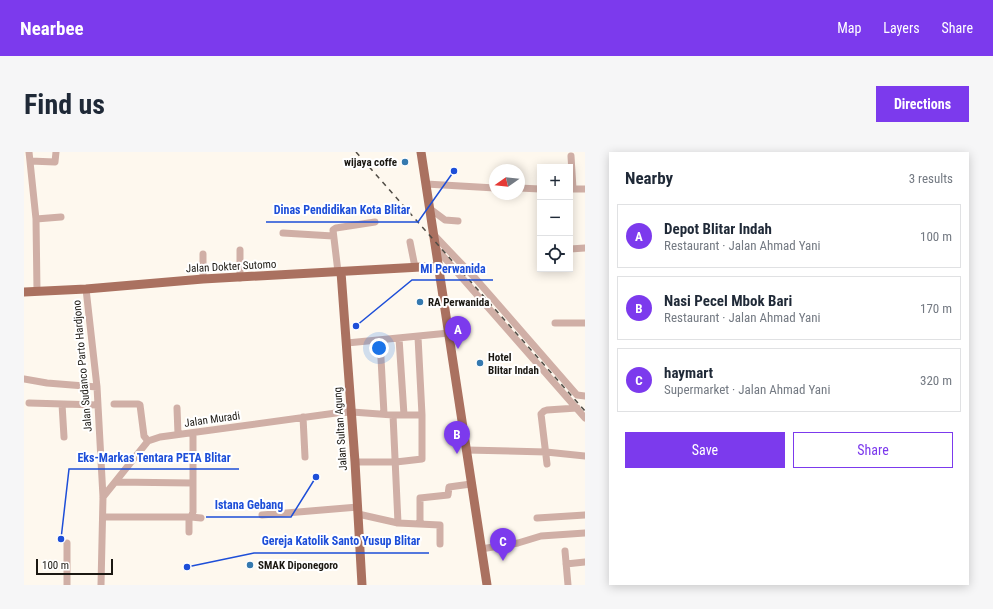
<!DOCTYPE html>
<meta charset="utf-8">
<style>
:root{--surface:#fff;--page:#f6f6f7;--text:#1f2937;--muted:#747a83;--line:#e0e1e3;--accent:#7c3aed}
body{margin:0;font-family:"Roboto Condensed",sans-serif;background:var(--page);color:var(--text)}
.controls{position:absolute;right:12px;top:12px;display:grid;overflow:hidden;border-radius:0px;box-shadow:0 2px 10px #0003}
.controls button{width:36px;height:36px;display:grid;place-items:center;padding:0;border:0;border-bottom:1px solid var(--line);background:var(--surface);color:var(--text);font:20px sans-serif}
.compass{position:absolute;left:465px;top:12px;width:36px;height:36px;border-radius:50%;background:var(--surface);box-shadow:0 2px 10px #0003;rotate:256deg}
.scale{position:absolute;left:12px;bottom:10px;width:77px;box-sizing:border-box;padding-left:4px;border:2px solid #1b1812;border-top:0;font-size:11px;line-height:14px;white-space:nowrap;color:#1b1812;-webkit-text-stroke:3px #fff;paint-order:stroke}
.you{position:absolute;left:355px;top:196px;width:14px;height:14px;margin:-10px;border:3px solid #fff;border-radius:50%;background:#1a73e8;box-shadow:0 0 0 6px #1a73e833}
.badge{display:grid;place-items:center;width:26px;height:26px;border-radius:50%;background:var(--accent);color:#fff;font-size:13px;font-weight:700}
.pin{position:absolute;translate:-50% -33px;filter:drop-shadow(0 1px 2px #0008)}
.pin::after{content:'';position:absolute;top:21px;width:14px;height:12px;background:inherit;clip-path:polygon(0 0,100% 0,50% 100%)}
.list{margin:0;padding:0;list-style:none}
h2{display:flex;justify-content:space-between;align-items:center;height:52px;margin:0;padding:0 16px;font-size:17px}
h2 small{font-size:13px;font-weight:400;color:var(--muted)}
.list li{display:grid;grid-template-columns:26px 1fr auto;gap:12px;align-items:center;box-sizing:border-box;height:64px;margin:0 8px 8px;padding:0 8px;border:1px solid var(--line);border-radius:0px}
.list b{display:block;font-size:15px;white-space:nowrap}
.list p{margin:0;font-size:13px;white-space:nowrap;color:var(--muted)}
.list em{font-size:13px;font-style:normal;color:var(--muted)}
.actions{display:flex;gap:8px;padding:12px 16px}
.actions a{flex:1;padding:9px 0;border:1px solid var(--accent);border-radius:0px;text-align:center;font-size:14px;color:var(--accent)}
.actions .main{background:var(--accent);color:#fff}
.icon{flex:none;width:22px;height:22px;fill:none;stroke:currentColor;stroke-width:2;stroke-linecap:round;stroke-linejoin:round}
.map{position:relative;flex:none;width:561px;height:433px;overflow:hidden;border-radius:0px}
header{display:flex;align-items:center;gap:24px;box-sizing:border-box;height:56px;padding:0 20px;background:var(--accent);color:#fff}
header strong{font-size:19px}
nav{display:flex;gap:22px;margin-inline-start:auto;font-size:14px}
.intro{display:flex;align-items:center;justify-content:space-between;box-sizing:border-box;height:96px;padding:0 24px}
h1{margin:0;font-size:28px}
.button{padding:10px 18px;border-radius:0px;background:var(--accent);color:#fff;font-size:14px;font-weight:700}
main{display:flex;gap:24px;padding:0 24px}
aside{flex:1;background:var(--surface);border-radius:0px;box-shadow:0 2px 10px #0003}
.map>svg:first-child{display:block}
.lines{fill:none;stroke-linecap:round;stroke-linejoin:round}
.minor{stroke:#d0afa6;stroke-width:7}
.major{stroke:#aa7160;stroke-width:9}
.rail{stroke:#504c45;stroke-width:1.5;stroke-dasharray:5 5;stroke-linecap:butt}
.poi-dot{fill:#3579af;stroke:#fff;stroke-width:1.5}
.labels{text-anchor:middle;stroke-width:4;stroke-linejoin:round;paint-order:stroke}
.poi-label{font-size:11px;font-weight:bold;fill:#1b1812;stroke:#fff;text-anchor:start}
.street-label{font-size:11px;fill:#1b1812;stroke:#fff}
.leader{fill:none;stroke:#1d4ed8;stroke-width:1.5}
.callout-dot{fill:#1d4ed8;stroke:#fff;stroke-width:1.5}
.callout-label{font-size:12px;text-anchor:middle;font-weight:bold;fill:#1d4ed8;stroke:#fff;stroke-width:4;stroke-linejoin:round;paint-order:stroke}
</style>
<header>
<strong>Nearbee</strong>
<nav><a>Map</a><a>Layers</a><a>Share</a></nav>
</header>
<div class="intro"><h1>Find us</h1><a class="button">Directions</a></div>
<main>
<div class="map">
<svg width="561" height="433" viewBox="0 0 561 433">
<rect width="100%" height="100%" fill="#fef8ee"/>
<g class="lines">
<!-- minor -->
<path class="minor" d="M5 0 12 67 13 139
M547 4 549 37
M6 9 31 10 32 0
M402 32 471 36
M495 36 516 37
M546 37H561
M405 56 421 68 434 69
M12 67 37 65
M259 81 309 84
M409 82 451 126 553 243 561 244
M386 90 391 115
M411 95 561 266
M546 97 561 96
M179 102V127
M314 120 309 78 312 76 351 70
M216 126V98
M62 137 73 235 79 345 77 433
M531 171H561
M394 185 398 263
M375 186 380 263
M356 188 360 262
M323 191 425 181
M0 227 23 231 73 235
M5 251 74 253
M38 252 40 285
M90 252H114L116 253 120 284 124 289
M153 256 154 282
M279 265 281 305
M442 298 522 300 561 304
M331 310H372L398 307V263H369
M523 312 517 262 520 259 523 258 553 256
M92 330 168 331
M79 345 124 289 136 285 312 261 328 260 369 263 374 371
M334 362 374 371 416 373V392
M238 363 334 355
M79 365H167L177 366
M167 365 169 360V281
M513 366 561 363
M396 372V346L424 343 425 335 447 332
M165 380V365
M457 397 494 391 517 384 561 381
M541 399 544 433
M542 412 561 410
M43 433V391"/>
<!-- major -->
<path class="major" d="M397 0 463 433
M317 120 331 310 338 433
M0 140 62 137 179 127 415 114"/>
<!-- rail -->
<path class="rail" d="M332 0 561 259"/>
</g>
<!-- markers -->
<g class="poi-dot">
<circle cx="381" cy="10" r="4"/>
<circle cx="396" cy="150" r="4"/>
<circle cx="456" cy="211" r="4"/>
<circle cx="226" cy="413" r="4"/>
</g>
<g class="labels">
<!-- poi labels -->
<g class="poi-label">
<text x="373" y="14" text-anchor="end">wijaya coffe</text>
<text x="404" y="154">RA Perwanida</text>
<text x="464" y="209">Hotel<tspan x="464" dy="13">Blitar Indah</tspan></text>
<text x="234" y="417">SMAK Diponegoro</text>
</g>
<!-- street labels -->
<g class="street-label">
<text transform="translate(207 114) rotate(-3)" y="4">Jalan Dokter Sutomo</text>
<text transform="translate(58 214) rotate(-95)" y="4">Jalan Sudanco Parto Hardjono</text>
<text transform="translate(188 267) rotate(-8)" y="4">Jalan Muradi</text>
<text transform="translate(316 277) rotate(-94)" y="4">Jalan Sultan Agung</text>
</g>
</g>
<!-- callouts -->
<path class="leader" d="M430 19L394 70H242M332 174L388 128H469M37 387L45 317H215M292 325L267 365H182M163 415L230 401H405"/>
<g class="callout-dot">
<circle cx="430" cy="19" r="4"/>
<circle cx="332" cy="174" r="4"/>
<circle cx="37" cy="387" r="4"/>
<circle cx="292" cy="325" r="4"/>
<circle cx="163" cy="415" r="4"/>
</g>
<g class="callout-label">
<text x="318" y="62">Dinas Pendidikan Kota Blitar</text>
<text x="429" y="121">MI Perwanida</text>
<text x="130" y="310">Eks-Markas Tentara PETA Blitar</text>
<text x="225" y="357">Istana Gebang</text>
<text x="317" y="393">Gereja Katolik Santo Yusup Blitar</text>
</g>
</svg>
<div class="controls">
<button>+</button>
<button>−</button>
<button><svg class="icon" aria-label="locate" viewBox="0 0 24 24"><circle cx="12" cy="12" r="6"/><path d="M12 2v4M12 18v4M2 12h4M18 12h4"/></svg></button>
</div>
<svg class="compass" viewBox="-18 -18 36 36"><path d="M0-13l5 13h-10z" fill="#e53935"/><path d="M0 13l5-13h-10z" fill="#747a83"/></svg>
<div class="scale">100 m</div>
<div class="you"></div>
<div class="pin badge" style="left:434px;top:197px">A</div>
<div class="pin badge" style="left:433px;top:302px">B</div>
<div class="pin badge" style="left:479px;top:409px">C</div>
</div>
<aside>
<h2>Nearby<small>3 results</small></h2>
<ul class="list">
<li><span class="badge">A</span><div><b>Depot Blitar Indah</b><p>Restaurant · Jalan Ahmad Yani</p></div><em>100 m</em></li>
<li><span class="badge">B</span><div><b>Nasi Pecel Mbok Bari</b><p>Restaurant · Jalan Ahmad Yani</p></div><em>170 m</em></li>
<li><span class="badge">C</span><div><b>haymart</b><p>Supermarket · Jalan Ahmad Yani</p></div><em>320 m</em></li>
</ul>
<div class="actions"><a class="main">Save</a><a>Share</a></div>
</aside>
</main>
